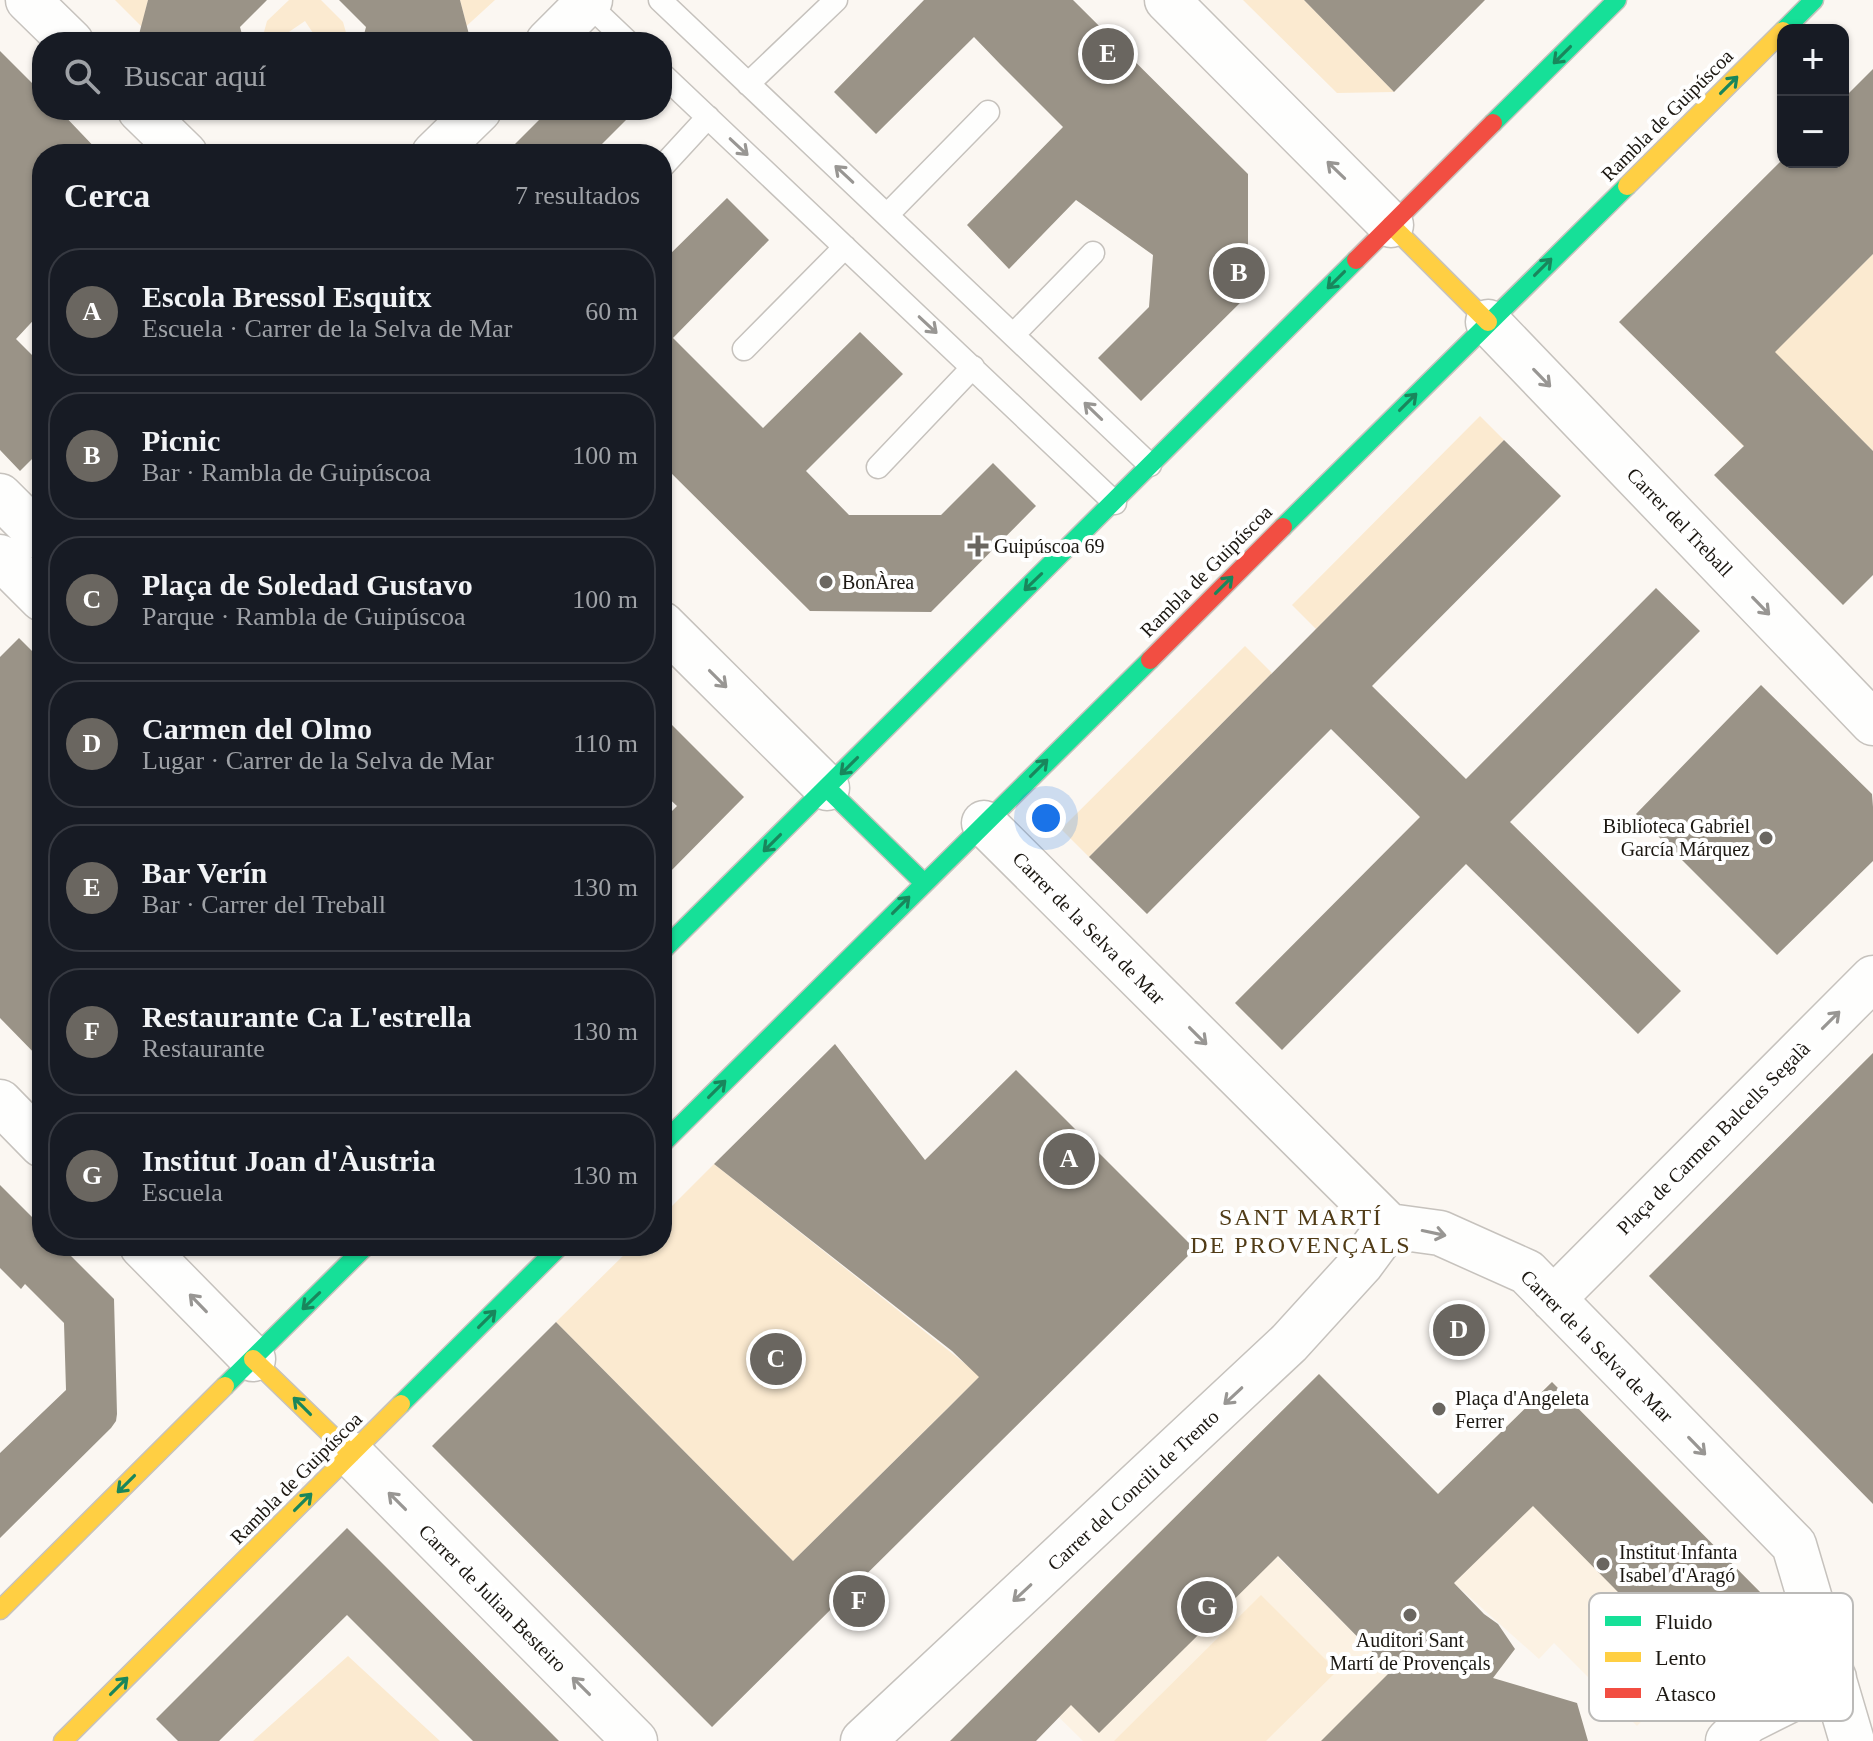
<!DOCTYPE html>
<html lang="es">
<meta charset="utf-8">
<style>
:root{--surface:#171b24;--page:#20242c;--text:#f1f3f6;--muted:#9ea1a6;--line:#363941;--accent:#6a6660}
body{margin:0;font-family:Georgia,serif;background:var(--page);color:var(--text)}
.controls{position:absolute;right:24px;top:24px;display:grid;overflow:hidden;border-radius:16px;box-shadow:0 2px 6px #0004}
.controls button{width:72px;height:72px;display:grid;place-items:center;padding:0;border:0;border-bottom:2px solid var(--line);background:var(--surface);color:var(--text);font:40px sans-serif}
.you{position:absolute;left:1046px;top:818px;width:28px;height:28px;margin:-20px;border:6px solid #fff;border-radius:50%;background:#1a73e8;box-shadow:0 0 0 12px #1a73e833}
.badge{display:grid;place-items:center;width:52px;height:52px;border-radius:50%;background:var(--accent);color:#fff;font-size:26px;font-weight:700}
.pin{position:absolute;translate:-50% -50%;border:4px solid #fff;box-shadow:0 2px 8px #0006}
.list{margin:0;padding:0;list-style:none}
h2{display:flex;justify-content:space-between;align-items:center;height:104px;margin:0;padding:0 32px;font-size:34px}
h2 small{font-size:26px;font-weight:400;color:var(--muted)}
.list li{display:grid;grid-template-columns:52px 1fr auto;gap:24px;align-items:center;box-sizing:border-box;height:128px;margin:0 16px 16px;padding:0 16px;border:2px solid var(--line);border-radius:32px}
.list b{display:block;font-size:30px;white-space:nowrap}
.list p{margin:0;font-size:26px;white-space:nowrap;color:var(--muted)}
.list em{font-size:26px;font-style:normal;color:var(--muted)}
.icon{flex:none;width:44px;height:44px;fill:none;stroke:currentColor;stroke-width:2;stroke-linecap:round;stroke-linejoin:round}
.map{position:relative;flex:none;width:1873px;height:1741px;overflow:hidden}
.search{position:absolute;background:var(--surface);box-shadow:0 2px 6px #0004;left:32px;top:32px;width:640px;height:88px;display:flex;align-items:center;gap:20px;box-sizing:border-box;padding:0 28px;border-radius:32px;color:var(--muted);font-size:30px}
.panel{position:absolute;background:var(--surface);box-shadow:0 2px 6px #0004;left:32px;top:144px;width:640px;height:1112px;border-radius:32px}
.map>svg:first-child{display:block}
.built{fill:#fcf2e3}
.green{fill:#fbead0}
.building{fill:#9a9387}
.lines{fill:none;stroke-linecap:round;stroke-linejoin:round}
.lane-casing{stroke:#c6c2bd;stroke-width:25}
.street-casing{stroke:#c6c2bd;stroke-width:47}
.fast-casing{stroke:#c6c2bd;stroke-width:21}
.slow-casing{stroke:#c6c2bd;stroke-width:21}
.jam-casing{stroke:#c6c2bd;stroke-width:21}
.lane{stroke:#fefefd;stroke-width:22}
.street{stroke:#fefefd;stroke-width:44}
.fast{stroke:#16e098;stroke-width:18}
.slow{stroke:#ffcf43;stroke-width:18}
.jam{stroke:#f24e42;stroke-width:18}
.oneway{stroke:#19865c}
.oneway2{stroke:#989693}
.poi-dot{fill:#6a6660;stroke:#fff;stroke-width:3}
.labels{text-anchor:middle;stroke-width:8;stroke-linejoin:round;paint-order:stroke}
.street-label{font-size:20px;fill:#1c1812;stroke:#fff}
.poi-label{font-size:20px;fill:#1c1812;stroke:#fff;text-anchor:start}
.quarter-label{font-size:24px;letter-spacing:2px;fill:#513c17;stroke:#fff}
.key{fill:#fff;stroke:#bbbab8;stroke-width:2}
.key-label{font-size:22px;fill:#1c1812}
</style>
<div class="map">
<svg width="1873" height="1741" viewBox="0 0 1873 1741">
<rect width="100%" height="100%" fill="#fbf7f2"/>
<!-- built -->
<path class="built" d="M1319 1374 1438 1494 1552 1382 1765 1597 1637 1726 1554 1643 1539 1659 1454 1583 1492 1545 1250 1529 1398 1678 1321 1741H1083L1016 1675Z"/>
<!-- green -->
<path class="green" d="M115 0H148L142 26 205 42H157Z
M289 0H321L343 22 347 36 319 42 305 21 280 38 264 32 267 21Z
M460 0H495L449 42 466 23Z
M1243 0H1304L1394 92 1337 93Z
M1873 254V451L1807 385 1743 446 1712 414Z
M1480 416 1504 440 1316 629 1292 605Z
M1245 646 1272 673 1089 857 1061 829Z
M714 1164 968 1366 1036 1299 1047 1310 793 1561 556 1322 633 1246H662V1216Z
M1261 1595 1337 1671 1266 1741H1114Z
M348 1656 440 1741H253Z"/>
<!-- building -->
<path class="building" d="M148 0H267L240 27 244 42H137Z
M339 0H460L471 42H362L366 27Z
M924 0H1073L1248 174V295L1141 401 1098 358 1149 307 1153 255 1076 200 1009 269 967 225 1063 127 1000 64 974 37 876 134 834 92Z
M1304 0H1485L1394 92Z
M0 51 42 93V110H59L101 154H42V311L16 339 42 365V449L20 471 0 450Z
M1873 69V254L1775 352 1873 451V575L1843 605 1714 475 1744 446 1619 322 1780 162H1843V99Z
M549 110H636L592 154H505Z
M727 198 769 240 673 338 763 428 860 332 903 374 806 471 849 515H941L993 463 1036 506 931 612 810 611 662 464V262Z
M1504 440 1561 496 1372 686 1466 779 1656 588 1700 631 1510 822 1681 991 1638 1034 1466 864 1282 1050 1235 1003 1420 817 1331 729 1147 914 1089 857Z
M19 638 42 661V1061L0 1018V657Z
M1761 685 1872 794 1873 807V861L1777 955 1636 814Z
M662 715 744 797 662 880V821L677 806 662 792Z
M835 1044 925 1160 1016 1070 1195 1249 712 1727 432 1446 556 1322 793 1561 947 1409 979 1377 952 1351 714 1164Z
M1873 1053V1504L1649 1276Z
M0 1185 42 1227V1246H61L114 1299 117 1414 116 1421 111 1428 0 1538V1453L66 1390 64 1323 25 1284 21 1289 0 1268Z
M1319 1374 1438 1494 1552 1382 1765 1597 1694 1669 1533 1506 1454 1583 1484 1614 1498 1624 1515 1649 1493 1678 1577 1703 1588 1741H1321L1391 1671 1278 1556 1099 1733 1071 1705 1036 1741H950Z
M347 1528 391 1572 559 1741H473L347 1615 219 1741H178L156 1719Z"/>
<g class="lines">
<!-- lane casing -->
<g class="lane-casing">
<path id="lane" d="M660 0 1150 465
M587 3 628 42
M662 74 1115 503
M748 84 836 0
M662 167 708 117
M887 215 988 112
M1013 335 1093 253
M744 349 845 247
M878 467 973 367"/>
</g>
<!-- street casing -->
<g class="street-casing">
<path id="street" d="M28 0 71 42
M1167 0 1391 225
M548 42 590 0
M140 110 185 154
M434 154 479 110
M1488 322 1873 723
M0 496 42 538
M0 557 42 599
M662 624 827 788
M984 823 1389 1226 1440 1233 1527 1272 1794 1545 1852 1741
M0 1102 42 1145
M142 1246 253 1359
M1553 1299 1873 978
M351 1454 635 1741
M863 1741 1289 1343 1361 1264 1389 1226
M1728 1741 1748 1721 1834 1678"/>
</g>
<!-- fast casing -->
<g class="fast-casing">
<path id="fast" d="M1784 30 1814 0
M1493 123 1617 0
M1283 527 1627 186
M827 788 924 883
M662 951 1356 260
M662 1144 1150 660
M225 1386 366 1246
M401 1404 560 1246"/>
</g>
<!-- slow casing -->
<g class="slow-casing">
<path id="slow" d="M1627 186 1783 31
M1391 225 1488 322
M253 1359 351 1454
M0 1610 225 1386
M63 1741 401 1404"/>
</g>
<!-- jam casing -->
<g class="jam-casing">
<path id="jam" d="M1356 260 1493 123
M1150 660 1283 527"/>
</g>
<!-- lane -->
<use href="#lane" class="lane"/>
<!-- street -->
<use href="#street" class="street"/>
<!-- fast -->
<use href="#fast" class="fast"/>
<!-- slow -->
<use href="#slow" class="slow"/>
<!-- jam -->
<use href="#jam" class="jam"/>
</g>
<!-- one-way arrows -->
<defs><path id="oneway-shaft" d="M-6 0H5M1.5-3L5.5 0L1.5 3" fill="none" stroke-width="1.6" stroke-linecap="round" stroke-linejoin="round" transform="scale(2)"/></defs>
<g class="oneway">
<use href="#oneway-shaft" transform="translate(1562 55) rotate(135)"/>
<use href="#oneway-shaft" transform="translate(1729 85) rotate(-45)"/>
<use href="#oneway-shaft" transform="translate(1543 267) rotate(-45)"/>
<use href="#oneway-shaft" transform="translate(1336 280) rotate(135)"/>
<use href="#oneway-shaft" transform="translate(1408 402) rotate(-45)"/>
<use href="#oneway-shaft" transform="translate(1033 582) rotate(136)"/>
<use href="#oneway-shaft" transform="translate(1224 585) rotate(-45)"/>
<use href="#oneway-shaft" transform="translate(849 766) rotate(135)"/>
<use href="#oneway-shaft" transform="translate(1039 768) rotate(-45)"/>
<use href="#oneway-shaft" transform="translate(772 843) rotate(135)"/>
<use href="#oneway-shaft" transform="translate(901 905) rotate(-45)"/>
<use href="#oneway-shaft" transform="translate(717 1089) rotate(-45)"/>
<use href="#oneway-shaft" transform="translate(311 1301) rotate(136)"/>
<use href="#oneway-shaft" transform="translate(487 1319) rotate(-45)"/>
<use href="#oneway-shaft" transform="translate(302 1406) rotate(-135)"/>
<use href="#oneway-shaft" transform="translate(126 1484) rotate(135)"/>
<use href="#oneway-shaft" transform="translate(303 1502) rotate(-45)"/>
<use href="#oneway-shaft" transform="translate(119 1686) rotate(-45)"/>
</g>
<g class="oneway2">
<use href="#oneway-shaft" transform="translate(739 147) rotate(43)"/>
<use href="#oneway-shaft" transform="translate(1336 170) rotate(-136)"/>
<use href="#oneway-shaft" transform="translate(844 174) rotate(-137)"/>
<use href="#oneway-shaft" transform="translate(928 325) rotate(43)"/>
<use href="#oneway-shaft" transform="translate(1542 378) rotate(46)"/>
<use href="#oneway-shaft" transform="translate(1093 411) rotate(-136)"/>
<use href="#oneway-shaft" transform="translate(1761 606) rotate(46)"/>
<use href="#oneway-shaft" transform="translate(718 679) rotate(45)"/>
<use href="#oneway-shaft" transform="translate(1831 1020) rotate(-45)"/>
<use href="#oneway-shaft" transform="translate(1198 1036) rotate(45)"/>
<use href="#oneway-shaft" transform="translate(1434 1233) rotate(12)"/>
<use href="#oneway-shaft" transform="translate(198 1303) rotate(-134)"/>
<use href="#oneway-shaft" transform="translate(1233 1396) rotate(137)"/>
<use href="#oneway-shaft" transform="translate(1697 1446) rotate(46)"/>
<use href="#oneway-shaft" transform="translate(397 1501) rotate(-135)"/>
<use href="#oneway-shaft" transform="translate(1022 1593) rotate(137)"/>
<use href="#oneway-shaft" transform="translate(581 1686) rotate(-135)"/>
</g>
<!-- markers -->
<g class="poi-dot">
<path d="M974 534h8v8h8v8h-8v8h-8v-8h-8v-8h8z"/>
<circle cx="826" cy="582" r="8"/>
<circle cx="1766" cy="838" r="8"/>
<circle cx="1439" cy="1409" r="8"/>
<circle cx="1603" cy="1564" r="8"/>
<circle cx="1410" cy="1615" r="8"/>
</g>
<g class="labels">
<!-- street labels -->
<g class="street-label">
<text transform="translate(1667 115) rotate(-45)" y="7">Rambla de Guipúscoa</text>
<text transform="translate(1680 522) rotate(46)" y="7">Carrer del Treball</text>
<text transform="translate(1206 571) rotate(-45)" y="7">Rambla de Guipúscoa</text>
<text transform="translate(1089 928) rotate(45)" y="7">Carrer de la Selva de Mar</text>
<text transform="translate(1713 1138) rotate(-45)" y="7">Plaça de Carmen Balcells Segalà</text>
<text transform="translate(1597 1346) rotate(45)" y="7">Carrer de la Selva de Mar</text>
<text transform="translate(296 1478) rotate(-45)" y="7">Rambla de Guipúscoa</text>
<text transform="translate(1133 1490) rotate(-43)" y="7">Carrer del Concili de Trento</text>
<text transform="translate(493 1598) rotate(45)" y="7">Carrer de Julian Besteiro</text>
</g>
<!-- poi labels -->
<g class="poi-label">
<text x="994" y="553">Guipúscoa 69</text>
<text x="842" y="589">BonÀrea</text>
<text x="1750" y="833" text-anchor="end">Biblioteca Gabriel<tspan x="1750" dy="23">García Márquez</tspan></text>
<text x="1455" y="1405">Plaça d'Angeleta<tspan x="1455" dy="23">Ferrer</tspan></text>
<text x="1619" y="1559">Institut Infanta<tspan x="1619" dy="23">Isabel d'Aragó</tspan></text>
<text x="1410" y="1647" text-anchor="middle">Auditori Sant<tspan x="1410" dy="23">Martí de Provençals</tspan></text>
</g>
<!-- quarter labels -->
<g class="quarter-label">
<text x="1301" y="1225">SANT MARTÍ<tspan x="1301" dy="28">DE PROVENÇALS</tspan></text>
</g>
</g>
<!-- legend -->
<rect x="1589" y="1593" width="264" height="128" rx="12" class="key"/>
<rect x="1605" y="1616" width="36" height="10" fill="#16e098"/>
<rect x="1605" y="1652" width="36" height="10" fill="#ffcf43"/>
<rect x="1605" y="1688" width="36" height="10" fill="#f24e42"/>
<g class="key-label">
<text x="1655" y="1629">Fluido</text>
<text x="1655" y="1665">Lento</text>
<text x="1655" y="1701">Atasco</text>
</g>
</svg>
<div class="controls">
<button>+</button>
<button>−</button>
</div>
<div class="you"></div>
<div class="pin badge" style="left:1069px;top:1159px">A</div>
<div class="pin badge" style="left:1239px;top:273px">B</div>
<div class="pin badge" style="left:776px;top:1359px">C</div>
<div class="pin badge" style="left:1459px;top:1330px">D</div>
<div class="pin badge" style="left:1108px;top:54px">E</div>
<div class="pin badge" style="left:859px;top:1601px">F</div>
<div class="pin badge" style="left:1207px;top:1607px">G</div>
<div class="search"><svg class="icon" aria-label="search" viewBox="0 0 24 24"><circle cx="10" cy="10" r="6"/><path d="M15 15l6 6"/></svg>Buscar aquí</div>
<section class="panel">
<h2>Cerca<small>7 resultados</small></h2>
<ul class="list">
<li><span class="badge">A</span><div><b>Escola Bressol Esquitx</b><p>Escuela · Carrer de la Selva de Mar</p></div><em>60 m</em></li>
<li><span class="badge">B</span><div><b>Picnic</b><p>Bar · Rambla de Guipúscoa</p></div><em>100 m</em></li>
<li><span class="badge">C</span><div><b>Plaça de Soledad Gustavo</b><p>Parque · Rambla de Guipúscoa</p></div><em>100 m</em></li>
<li><span class="badge">D</span><div><b>Carmen del Olmo</b><p>Lugar · Carrer de la Selva de Mar</p></div><em>110 m</em></li>
<li><span class="badge">E</span><div><b>Bar Verín</b><p>Bar · Carrer del Treball</p></div><em>130 m</em></li>
<li><span class="badge">F</span><div><b>Restaurante Ca L'estrella</b><p>Restaurante</p></div><em>130 m</em></li>
<li><span class="badge">G</span><div><b>Institut Joan d'Àustria</b><p>Escuela</p></div><em>130 m</em></li>
</ul>
</section>
</div>
